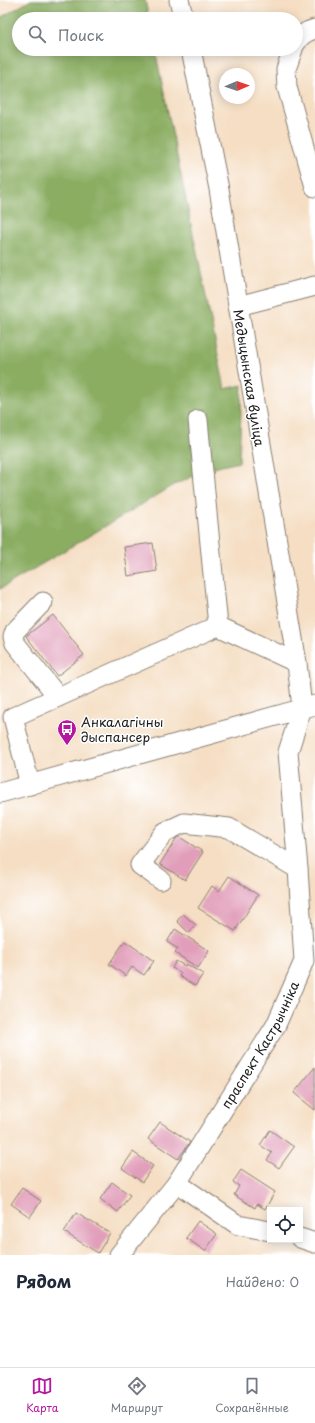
<!DOCTYPE html>
<html lang="ru">
<meta charset="utf-8">
<style>
:root{--surface:#fff;--page:#f2f2f3;--text:#1f2937;--muted:#747a83;--line:#e0e1e3;--accent:#b5179e}
body{margin:0;font-family:"Playpen Sans",sans-serif;background:var(--page);color:var(--text)}
.controls{position:absolute;right:12px;bottom:12px;display:grid;overflow:hidden;border-radius:0px;box-shadow:0 2px 10px #0003}
.controls button{width:36px;height:36px;display:grid;place-items:center;padding:0;border:0;border-bottom:1px solid var(--line);background:var(--surface);color:var(--text);font:20px sans-serif}
.compass{position:absolute;left:219px;top:68px;width:36px;height:36px;border-radius:50%;background:var(--surface);box-shadow:0 2px 10px #0003;rotate:88deg}
.list{margin:0;padding:0;list-style:none}
h2{display:flex;justify-content:space-between;align-items:center;height:52px;margin:0;padding:0 16px;font-size:17px}
h2 small{font-size:13px;font-weight:400;color:var(--muted)}
.icon{flex:none;width:22px;height:22px;fill:none;stroke:currentColor;stroke-width:2;stroke-linecap:round;stroke-linejoin:round}
.map{position:relative;flex:none;width:315px;height:1255px;overflow:hidden}
.search{position:absolute;background:var(--surface);box-shadow:0 2px 10px #0003;left:12px;right:12px;top:12px;height:44px;display:flex;align-items:center;gap:10px;box-sizing:border-box;padding:0 14px;border-radius:22px;color:var(--muted);font-size:15px}
.sheet{height:112px;background:var(--surface)}
nav{display:flex;justify-content:space-around;align-items:center;box-sizing:border-box;height:56px;border-top:1px solid var(--line);background:var(--surface);font-size:11px;color:var(--muted)}
nav a{display:grid;justify-items:center;gap:2px}
nav .on{color:var(--accent)}
.map>svg:first-child{display:block}
.forest{fill:#8aad62;stroke:#53643f}
.building{fill:#e19db9}
.lines{fill:none;stroke-linecap:round;stroke-linejoin:round}
.minor-casing{stroke:#887d70;stroke-width:21}
.minor{stroke:#fff;stroke-width:19}
.labels{text-anchor:middle;stroke-width:3;stroke-linejoin:round;paint-order:stroke}
.street-label{font-size:13px;fill:#1c1c1c;stroke:#fff}
.poi-label{font-size:13px;fill:#1c1c1c;stroke:#fff;text-anchor:start}
</style>
<div class="map">
<svg width="315" height="1255" viewBox="0 0 315 1255">
<rect width="100%" height="100%" fill="#fff"/>
<filter id="ink" filterUnits="userSpaceOnUse"><feTurbulence type="fractalNoise" baseFrequency=".025" numOctaves="2"/><feDisplacementMap in="SourceGraphic" scale="8" xChannelSelector="R" yChannelSelector="G"/><feConvolveMatrix kernelMatrix="1 2 1 2 8 2 1 2 1" color-interpolation-filters="sRGB"/></filter>
<filter id="wash" filterUnits="userSpaceOnUse"><feTurbulence type="fractalNoise" baseFrequency=".012" numOctaves="4" result="noise"/><feDisplacementMap in="SourceGraphic" scale="16" xChannelSelector="R" yChannelSelector="G"/><feGaussianBlur stdDeviation="0.9" result="paint"/><feColorMatrix in="noise" values="0 0 0 0 0 0 0 0 0 0 0 0 0 0 0 0 0 1.4 0 .05"/><feComposite in="paint" operator="in"/></filter>
<g filter="url(#wash)">
<rect width="100%" height="100%" fill="#f5dec3"/>
<!-- forest -->
<path class="forest" d="M31 0H145L149 19H19V49H155L225 389 242 385 239 462 209 469 176 484 0 589V18Z"/>
<g id="blocks">
<!-- building -->
<path class="building" d="M153 543 157 571 128 576 124 547Z
M53 615 84 655 57 676 26 636Z
M178 836 203 852 185 880 160 864Z
M229 876 258 895 235 931 198 908 212 886 219 891Z
M183 914 196 925 189 933 177 921Z
M175 929 209 951 198 968 175 953 178 949 167 942Z
M125 941 154 961 144 975 132 967 126 976 109 964Z
M176 961 185 966 186 964 203 974 195 986 179 976 181 973 172 968Z
M315 1067V1110L294 1093Z
M160 1122 190 1142 178 1159 148 1139Z
M270 1130 294 1147 279 1168 267 1160 272 1153 260 1145Z
M133 1152 153 1166 142 1182 122 1168Z
M241 1170 275 1192 265 1209 257 1204 255 1208 234 1195 239 1186 233 1182Z
M112 1182 130 1195 118 1212 100 1199Z
M22 1188 41 1201 30 1217 11 1204Z
M76 1213 110 1233 98 1253 64 1232Z
M198 1221 217 1234 205 1251 186 1238Z"/>
</g>
</g>
<g filter="url(#ink)">
<use href="#blocks" fill-opacity="0" stroke="#887d70" stroke-width="1"/>
<g class="lines">
<!-- minor casing -->
<g class="minor-casing">
<g id="minor">
<path d="M179 0 184 19"/>
<path d="M296 43C300 35 307 31 315 29"/>
<path d="M293 49 286 69 287 87 315 187"/>
<path d="M238 306 315 286"/>
<path d="M198 420 218 626"/>
<path d="M43 602 15 631 13 637 15 643 58 697"/>
<path d="M30 785 13 717 218 626 297 663"/>
<path d="M0 793 315 705"/>
<path d="M161 880 140 865 165 832 184 823 229 828 298 869"/>
<path d="M177 1183 238 1225 270 1231"/>
<path d="M300 1238 315 1243"/>
<path id="s1" d="M119 1255 177 1183 276 1025 304 961 298 869 288 752 302 708 297 663 219 189 191 49"/>
</g>
</g>
<!-- minor -->
<use href="#minor" class="minor"/>
</g>
</g>
<!-- icons -->
<defs>
<g id="bus-pin" transform="scale(1)"><path d="M0 17L-7.5 6A9.5 9.5 0 1 1 7.5 6Z" fill="#b5179e" stroke="#fff"/><path d="M-5-6H5V4H4V6H2V4H-2V6H-4V4H-5ZM-3.5-4V0h7V-4ZM-3.5 1.2v1.5H-2V1.2ZM2 1.2v1.5H3.5V1.2Z" fill="#fff"/></g>
</defs>
<g fill-rule="evenodd">
<use href="#bus-pin" x="67" y="729"/>
</g>
<g class="labels">
<!-- street labels -->
<g class="street-label">
<text transform="translate(249 378) rotate(81)" y="5">Медыцынская вуліца</text>
<text dy="5" stroke="none"><textPath href="#s1" startOffset="254">праспект Кастрычніка</textPath></text>
</g>
<!-- poi labels -->
<g class="poi-label">
<text x="81" y="727">Анкалагічны<tspan x="81" dy="15">дыспансер</tspan></text>
</g>
</g>
</svg>
<div class="controls">
<button><svg class="icon" aria-label="locate" viewBox="0 0 24 24"><circle cx="12" cy="12" r="6"/><path d="M12 2v4M12 18v4M2 12h4M18 12h4"/></svg></button>
</div>
<svg class="compass" viewBox="-18 -18 36 36"><path d="M0-13l5 13h-10z" fill="#e53935"/><path d="M0 13l5-13h-10z" fill="#747a83"/></svg>
<div class="search"><svg class="icon" aria-label="search" viewBox="0 0 24 24"><circle cx="10" cy="10" r="6"/><path d="M15 15l6 6"/></svg>Поиск</div>
</div>
<section class="sheet">
<h2>Рядом<small>Найдено: 0</small></h2>
<ul class="list">
</ul>
</section>
<nav>
<a class="on"><svg class="icon" aria-label="map" viewBox="0 0 24 24"><path d="M3 6l6-2 6 2 6-2v14l-6 2-6-2-6 2zM9 4v14M15 6v14"/></svg>Карта</a>
<a><svg class="icon" aria-label="directions" viewBox="0 0 24 24"><path d="M12 3l9 9-9 9-9-9zM9 14v-3h6M13 9l2 2-2 2"/></svg>Маршрут</a>
<a><svg class="icon" aria-label="saved" viewBox="0 0 24 24"><path d="M7 4h10v16l-5-4-5 4z"/></svg>Сохранённые</a>
</nav>
